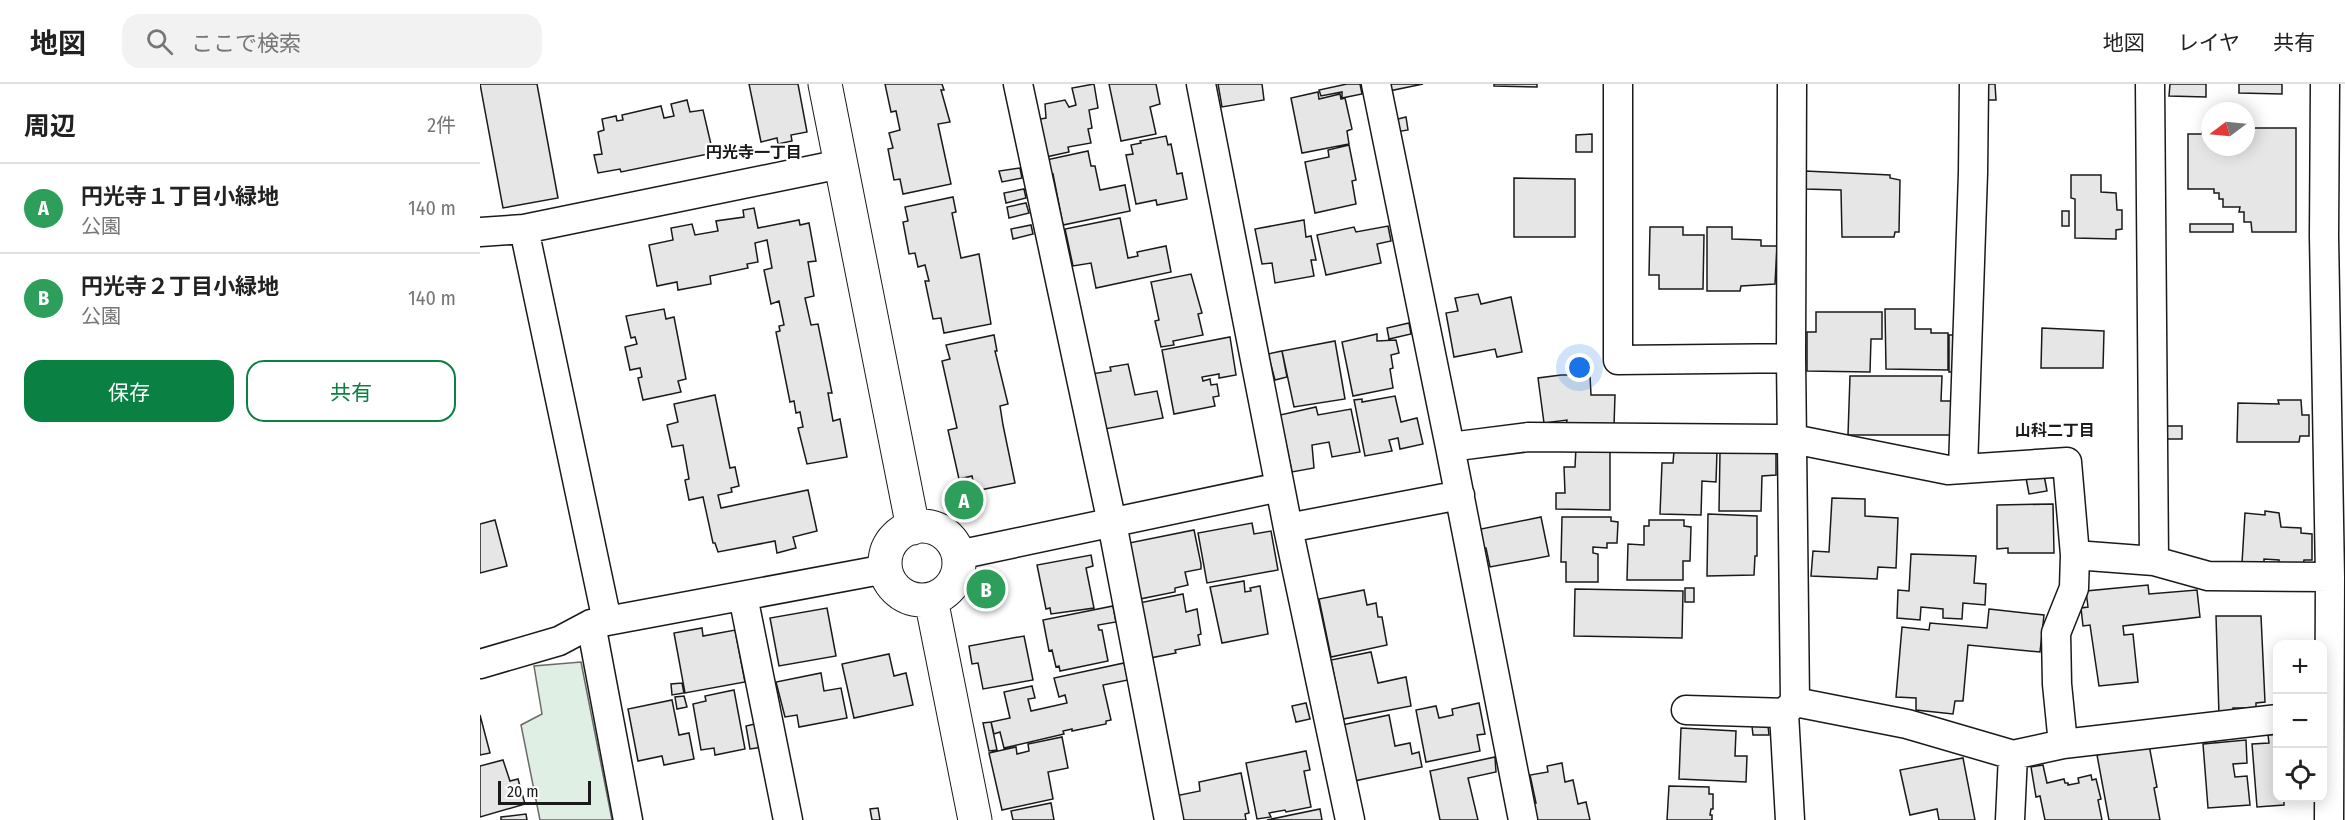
<!DOCTYPE html>
<html lang="ja">
<meta charset="utf-8">
<style>
:root{--surface:#fff;--page:#f2f2f2;--text:#222;--muted:#767676;--line:#e0e0e0;--accent:#0b8043}
body{margin:0;font-family:"Fira Sans Condensed","Noto Sans JP",sans-serif;background:var(--page);color:var(--text)}
.controls{position:absolute;right:18px;bottom:18px;display:grid;overflow:hidden;border-radius:12px;box-shadow:0 3px 15px #0003}
.controls button{width:54px;height:54px;display:grid;place-items:center;padding:0;border:0;border-bottom:2px solid var(--line);background:var(--surface);color:var(--text);font:30px sans-serif}
.compass{position:absolute;left:1721px;top:18px;width:54px;height:54px;border-radius:50%;background:var(--surface);box-shadow:0 3px 15px #0003;rotate:254deg}
.scale{position:absolute;left:18px;bottom:15px;width:93px;box-sizing:border-box;padding-left:6px;border:3px solid #1a1a1a;border-top:0;font-size:16px;line-height:21px;white-space:nowrap;color:#1a1a1a;-webkit-text-stroke:4px #fff;paint-order:stroke}
.you{position:absolute;left:1100px;top:284px;width:21px;height:21px;margin:-15px;border:4px solid #fff;border-radius:50%;background:#1a73e8;box-shadow:0 0 0 9px #1a73e833}
.badge{display:grid;place-items:center;width:39px;height:39px;border-radius:50%;background:var(--accent);color:#fff;font-size:20px;font-weight:700}
.pin{position:absolute;translate:-50% -50%;border:3px solid #fff;box-shadow:0 2px 6px #0006}
.list{margin:0;padding:0;list-style:none}
h2{display:flex;justify-content:space-between;align-items:center;height:78px;margin:0;padding:0 24px;font-size:26px}
h2 small{font-size:20px;font-weight:400;color:var(--muted)}
.list li{display:grid;grid-template-columns:39px 1fr auto;gap:18px;align-items:center;box-sizing:border-box;height:90px;padding:0 24px;border-top:2px solid var(--line)}
.list b{display:block;font-size:22px;white-space:nowrap}
.list p{margin:0;font-size:20px;white-space:nowrap;color:var(--muted)}
.list em{font-size:20px;font-style:normal;color:var(--muted)}
.actions{display:flex;gap:12px;padding:18px 24px}
.actions a{flex:1;padding:14px 0;border:2px solid var(--accent);border-radius:18px;text-align:center;font-size:21px;color:var(--accent)}
.actions .main{background:var(--accent);color:#fff}
.icon{flex:none;width:33px;height:33px;fill:none;stroke:currentColor;stroke-width:2;stroke-linecap:round;stroke-linejoin:round}
.map{position:relative;flex:none;width:1865px;height:736px;overflow:hidden}
header{display:flex;align-items:center;gap:36px;box-sizing:border-box;height:84px;padding:0 30px;background:var(--surface);border-bottom:2px solid var(--line)}
header strong{font-size:28px}
nav{display:flex;gap:33px;margin-inline-start:auto;font-size:21px}
.search{width:420px;height:54px;background:var(--page);display:flex;align-items:center;gap:15px;box-sizing:border-box;padding:0 21px;border-radius:18px;color:var(--muted);font-size:22px}
main{display:flex}
aside{flex:1;background:var(--surface)}
.map>svg:first-child{display:block}
.green{fill:#e0efe3;stroke:#6a6a6a;stroke-width:1.5}
.building{fill:#e6e6e6;stroke:#1a1a1a;stroke-width:1.5}
.lines{fill:none;stroke-linecap:round;stroke-linejoin:round}
.street-casing{stroke:#1a1a1a;stroke-width:31}
.secondary-casing{stroke:#1a1a1a;stroke-width:35}
.street{stroke:#fff;stroke-width:28}
.secondary{stroke:#fff;stroke-width:33}
.labels{text-anchor:middle;stroke-width:4.5;stroke-linejoin:round;paint-order:stroke}
.neighbourhood-label{font-size:16px;font-weight:bold;fill:#1a1a1a;stroke:#fff}
</style>
<header>
<strong>地図</strong>
<div class="search"><svg class="icon" aria-label="search" viewBox="0 0 24 24"><circle cx="10" cy="10" r="6"/><path d="M15 15l6 6"/></svg>ここで検索</div>
<nav><a>地図</a><a>レイヤ</a><a>共有</a></nav>
</header>
<main>
<aside>
<h2>周辺<small>2件</small></h2>
<ul class="list">
<li><span class="badge" style="background:#2e9e5b">A</span><div><b>円光寺１丁目小緑地</b><p>公園</p></div><em>140 m</em></li>
<li><span class="badge" style="background:#2e9e5b">B</span><div><b>円光寺２丁目小緑地</b><p>公園</p></div><em>140 m</em></li>
</ul>
<div class="actions"><a class="main">保存</a><a>共有</a></div>
</aside>
<div class="map">
<svg width="1865" height="736" viewBox="0 0 1865 736">
<rect width="100%" height="100%" fill="#fff"/>
<!-- green -->
<path class="green" d="M101 578 132 736H60L41 641 62 630 54 582Z"/>
<!-- building -->
<path class="building" d="M0 0H57L78 114 23 124Z
M269 0H318L327 48 311 51 312 57 298 60 297 54 281 58Z
M405 0H462L464 6H461L470 38 458 40 471 100 423 110 420 95 414 96 408 65 413 64 409 49 420 46 416 27 411 28Z
M614 0 618 24 609 26 612 44 608 45 611 59 588 63 589 68 566 73 560 35 566 34 565 20 585 16 589 23 596 21 592 4Z
M629 0H676L680 20 670 23 676 50 641 57Z
M738 0H782L784 16 742 23Z
M867 0H880L882 10 862 14V8L841 12 839 6Z
M908 0H943L909 7Z
M1014 0H1057V3L1014 2Z
M1505 0H1515L1516 16H1505Z
M1690 0H1726V13L1689 12Z
M1759 0H1802V10L1759 9Z
M838 8 839 15 860 10 861 15 865 14 872 45 867 47 869 60 822 69 811 14Z
M207 16 210 28 223 26 233 69 141 88 140 85 118 89 114 71 122 70 118 48 124 46 122 35 136 32 137 37 143 36 142 31 181 22 184 34 194 32 191 20Z
M926 33 928 46 916 48 914 36Z
M1766 44H1816V148H1772L1771 138H1764V128H1759L1760 123H1743V115H1739V109H1734V105H1708V50H1722V47H1730V63H1766Z
M1112 50V68H1096V51Z
M686 52 688 61 691 60 697 90 702 89 707 115 677 121 676 116 656 120 646 71 653 70 651 61 661 59 660 57Z
M869 61 876 96 872 97 876 120 835 129 825 78 849 73 848 66Z
M608 67 611 82H615L620 106 645 101 650 127 583 141 573 90 570 91 566 76Z
M540 84 542 94 522 98 519 87Z
M1325 87 1410 91V94L1420 96 1419 148H1415L1414 153H1362L1361 106 1325 105Z
M1591 91H1621V108L1636 109 1637 126H1642V145L1636 146V155L1595 154V115L1591 114Z
M1034 94 1095 95V153H1034Z
M544 105 546 114 526 119 524 109Z
M473 113 476 128 472 129 481 174 499 170 511 240 464 249 461 234 453 235 445 197H449L445 181 438 183 435 169 429 170 423 138 428 137 425 123Z
M546 119 549 129 529 134 527 123Z
M274 124 278 144 319 136 320 141 329 139 336 177 328 178 334 212 325 214 331 241 338 240 352 309H348L353 337 360 335 367 373 327 380 318 344 323 343 320 328 316 329 314 317 310 318 296 248 300 247 299 242 304 241 299 217 291 220 284 186 292 184 287 156 275 159 278 178 267 180 268 184 230 192 231 200 198 206 197 198 177 202 169 161 193 156 191 144 212 140 215 151 238 147 236 137 264 133 263 126Z
M1582 127H1589V142H1582Z
M640 134 648 174 658 172 657 168 686 162 691 188 616 204 611 179 593 182 585 145Z
M824 136 826 153 831 152 836 176H831L834 192 795 199 792 179 782 180 775 145Z
M1710 140H1753V148H1710Z
M551 141 553 150 533 155 531 145Z
M908 142 911 157 897 160 901 179 846 191 837 151 874 143 876 148Z
M1170 143H1203V151H1224L1223 205H1179V191H1169Z
M1227 143H1252V155L1281 156V162H1297L1295 200 1261 202 1260 207H1227Z
M711 190 722 229 718 230 723 251 693 257 694 261 681 263 675 237 679 236 671 198Z
M998 210 1001 220 1031 213 1042 268 1017 273 1015 265 974 273 966 229 978 227 975 214Z
M184 225 186 235 194 233 206 295 198 297 201 308 163 316 158 294 162 293 160 284 150 286 145 263 157 260 155 253 151 254 146 232Z
M1405 225H1435V245H1451V249H1468V286L1406 285Z
M1336 228H1402V255H1391L1390 288 1327 287V248H1336Z
M929 239 931 250 909 255 907 244Z
M1562 244 1624 247 1623 284H1561Z
M897 250V257L916 256 919 269 911 271 913 284 910 285 913 304 873 312 862 258Z
M514 251 517 267H515L528 320 520 322 523 341 535 399 495 407 492 392 479 395 468 346 477 344 462 277 470 275 466 261Z
M1469 251H1479V288H1469Z
M750 253 756 291 739 294V290L722 293 723 297 730 295 731 301 737 300 739 312 733 313 735 322 694 330 682 266Z
M855 257 865 315 814 323 802 267Z
M802 267 807 293 795 296 788 270Z
M648 280 655 311 677 307 683 334 625 345 611 290 631 287 630 283Z
M1081 291H1110L1111 311H1135L1134 342 1086 343 1087 336 1064 339 1058 294Z
M1370 292H1462L1461 317H1473V351H1368Z
M235 311 250 384 255 383 259 402 251 404 252 408 238 411 241 424 328 406 337 447 313 453 316 464 297 469 295 457 238 468 235 459H233L223 413 209 416 205 396 209 395 203 361 192 363 187 341 198 338 194 320Z
M915 312 921 338 937 334 943 360 920 365 918 354 909 356 912 367 885 372 874 316 882 315V318Z
M1798 316H1821L1822 331H1829V352H1820L1819 358H1757L1758 319 1799 320Z
M836 323 838 331 871 325 880 368 852 373 849 358 832 361 834 384 812 388 800 331Z
M1681 342H1702V355H1681Z
M1096 363 1130 364V426L1076 425V409H1085L1084 383H1095Z
M1296 364V391L1282 392 1281 427H1239L1240 368Z
M1194 367H1237L1236 398 1222 397 1221 431 1180 430 1182 379H1193Z
M1564 391 1567 407 1549 410 1546 394Z
M1352 414 1385 415V432L1418 434 1416 484 1398 483 1397 495 1331 492 1333 467 1349 468Z
M1573 420 1574 469H1528V464L1517 465V421Z
M1785 427 1799 429 1801 443 1821 444V449L1832 450V476H1824L1823 481 1799 480V476L1784 475V480L1762 479 1765 429 1785 431Z
M1228 430 1277 432V472H1275L1274 491 1227 492Z
M1061 433 1069 472 1010 483 1006 464 1000 465 996 446Z
M1082 433H1131V437L1138 438 1137 459H1127V464L1113 463V469L1118 470V498H1086V478H1081Z
M15 436 27 482 0 489V440Z
M1169 436H1204V442L1211 443 1210 477H1203V496H1147L1148 460 1164 461V442H1169Z
M772 439 774 450 791 447 798 486 727 499 718 449Z
M714 446 721 480V485L705 488 708 501 695 504V508L655 516 644 460Z
M1431 470 1496 472 1494 499 1506 500 1505 521 1483 519 1482 535 1463 534V525L1441 523 1440 536 1417 534 1418 506 1429 507Z
M611 471 613 482 606 484 614 524 571 530 570 524 566 525 557 481Z
M764 497 765 508 771 507 770 504 780 502 788 550 742 559 730 503Z
M1668 501 1669 510 1717 506 1720 533 1643 542 1644 551 1653 550 1658 598 1619 602 1610 541 1603 542 1601 524 1608 523 1606 507Z
M1205 504H1214V518H1205Z
M1095 505 1203 507 1202 554 1094 552Z
M884 506 887 521 896 519 898 533H902L907 561 851 573 839 515Z
M703 510 706 528 717 525 721 550 718 551 720 561 695 566 696 569 670 574 659 519Z
M633 522 636 538 618 541 619 546H622L628 577 580 587 579 582 576 583 572 566 569 567 563 536Z
M347 524 356 572 299 582 290 534Z
M1509 525 1564 531 1560 568 1488 561 1483 617H1475L1473 630 1436 626V614L1416 613 1422 543 1449 546 1450 539 1507 544Z
M1736 532H1781L1785 618 1776 619V624H1753V631H1739Z
M222 544 223 552 255 546 265 598 205 609 194 549Z
M544 552 553 596 503 605 498 579 492 580 489 562Z
M891 568 898 599 926 593 931 622 863 635 851 576Z
M409 570 414 592 426 589 433 621 374 634 362 580Z
M644 579 648 596 623 601 631 636 626 637V640L592 647V645L583 647 584 650 524 664 520 648 514 650 511 638 530 634 524 608 552 602 555 614 548 615 551 627 587 619 585 611 579 613 574 594Z
M341 589 344 607 361 604 367 634 319 643 317 631 305 633 296 598Z
M202 599 204 609 192 611 191 600Z
M254 606 265 665 235 671 234 664 221 666 213 620 226 617 225 612Z
M204 612 207 623 197 625 195 613Z
M192 616 199 651 209 649 214 675 184 681 182 672 158 677 148 625Z
M826 619 830 635 816 638 812 622Z
M999 619 1005 650 997 651 1000 667 946 678 936 626 956 622 959 634 973 631 972 625Z
M0 631 10 669 0 671Z
M909 631 915 662 930 659 932 670 939 668 942 683 874 697 862 641Z
M511 638 517 666 509 667 503 639Z
M279 639 283 663 270 665 266 642Z
M1272 642H1288L1289 651H1273Z
M1201 644 1256 647 1255 672H1267L1266 698 1199 695Z
M1798 650V714H1804V721L1777 723 1772 660 1789 659 1788 651Z
M582 653 588 684 568 688 573 715 522 726 509 669 536 663 537 670 549 667 548 660Z
M1766 656 1767 679 1753 680 1755 693 1767 692 1770 721 1728 724 1723 660Z
M1669 661 1677 703 1674 704 1680 736H1629L1617 671Z
M826 667 830 686 824 687 831 723 806 728 805 726 789 729 791 733 777 735 766 679Z
M1015 673 1016 688 988 694 998 736H960L950 687Z
M1483 674 1495 736H1459L1457 725 1430 731 1420 686Z
M23 676 30 697 38 695 45 720 0 733V682Z
M1082 679 1085 698 1093 696 1098 720 1106 718 1110 736H1054L1053 719H1056L1050 691 1068 688 1067 682Z
M1563 681 1567 699 1584 695 1585 699H1588V701L1599 699 1598 694 1611 691 1612 696 1616 695 1621 715 1618 716 1622 736H1565L1560 712 1556 713 1551 683Z
M761 689 769 729 765 730 766 736H700L695 712 720 707 719 698Z
M1189 702 1229 703V710H1233V725H1231L1230 731H1232V736H1187Z
M571 719 574 736H533L531 727Z
M398 724 400 736H392L390 725Z
M840 725 842 736H787Z
M46 730 47 736H21V733Z"/>
<g class="lines">
<!-- street casing -->
<g class="street-casing">
<path id="street" d="M538 0 632 439 689 736
M721 0 800 403
M896 0 970 363 1043 736
M1138 0V276L1311 274
M1670 0 1674 477
M1845 0 1844 152 1850 493 1849 736
M44 145 361 80
M0 148 44 145 127 537
M970 363 1048 353 1313 355 1468 386 1587 378 1595 471 1594 504 1576 549 1577 600 1583 660
M1483 385 1493 89 1494 0
M808 444 870 736
M478 471 800 403 808 444 980 411
M1595 471 1674 477 1728 492 1850 493
M263 512 308 736
M111 540 148 736
M0 580 79 557 111 540 406 485
M1315 618 1427 640 1533 671
M1206 626 1304 629
M1310 736 1304 629 1315 618 1311 274 1312 0
M1530 736 1533 671 1583 660 1798 635"/>
</g>
<!-- secondary casing -->
<g class="secondary-casing">
<path id="secondary" d="M345 0 433 444
M405 479a37 37 0 1 1 74 0a37 37 0 1 1-74 0Z
M451 515 495 736"/>
</g>
<!-- street -->
<use href="#street" class="street"/>
<!-- secondary -->
<use href="#secondary" class="secondary"/>
</g>
<g class="labels">
<!-- neighbourhood labels -->
<g class="neighbourhood-label">
<text x="274" y="74">円光寺一丁目</text>
<text x="1575" y="352">山科二丁目</text>
</g>
</g>
</svg>
<div class="controls">
<button>+</button>
<button>−</button>
<button><svg class="icon" aria-label="locate" viewBox="0 0 24 24"><circle cx="12" cy="12" r="6"/><path d="M12 2v4M12 18v4M2 12h4M18 12h4"/></svg></button>
</div>
<svg class="compass" viewBox="-18 -18 36 36"><path d="M0-13l5 13h-10z" fill="#e53935"/><path d="M0 13l5-13h-10z" fill="#767676"/></svg>
<div class="scale">20 m</div>
<div class="you"></div>
<div class="pin badge" style="left:484px;top:416px;background:#2e9e5b">A</div>
<div class="pin badge" style="left:506px;top:505px;background:#2e9e5b">B</div>
</div>
</main>
